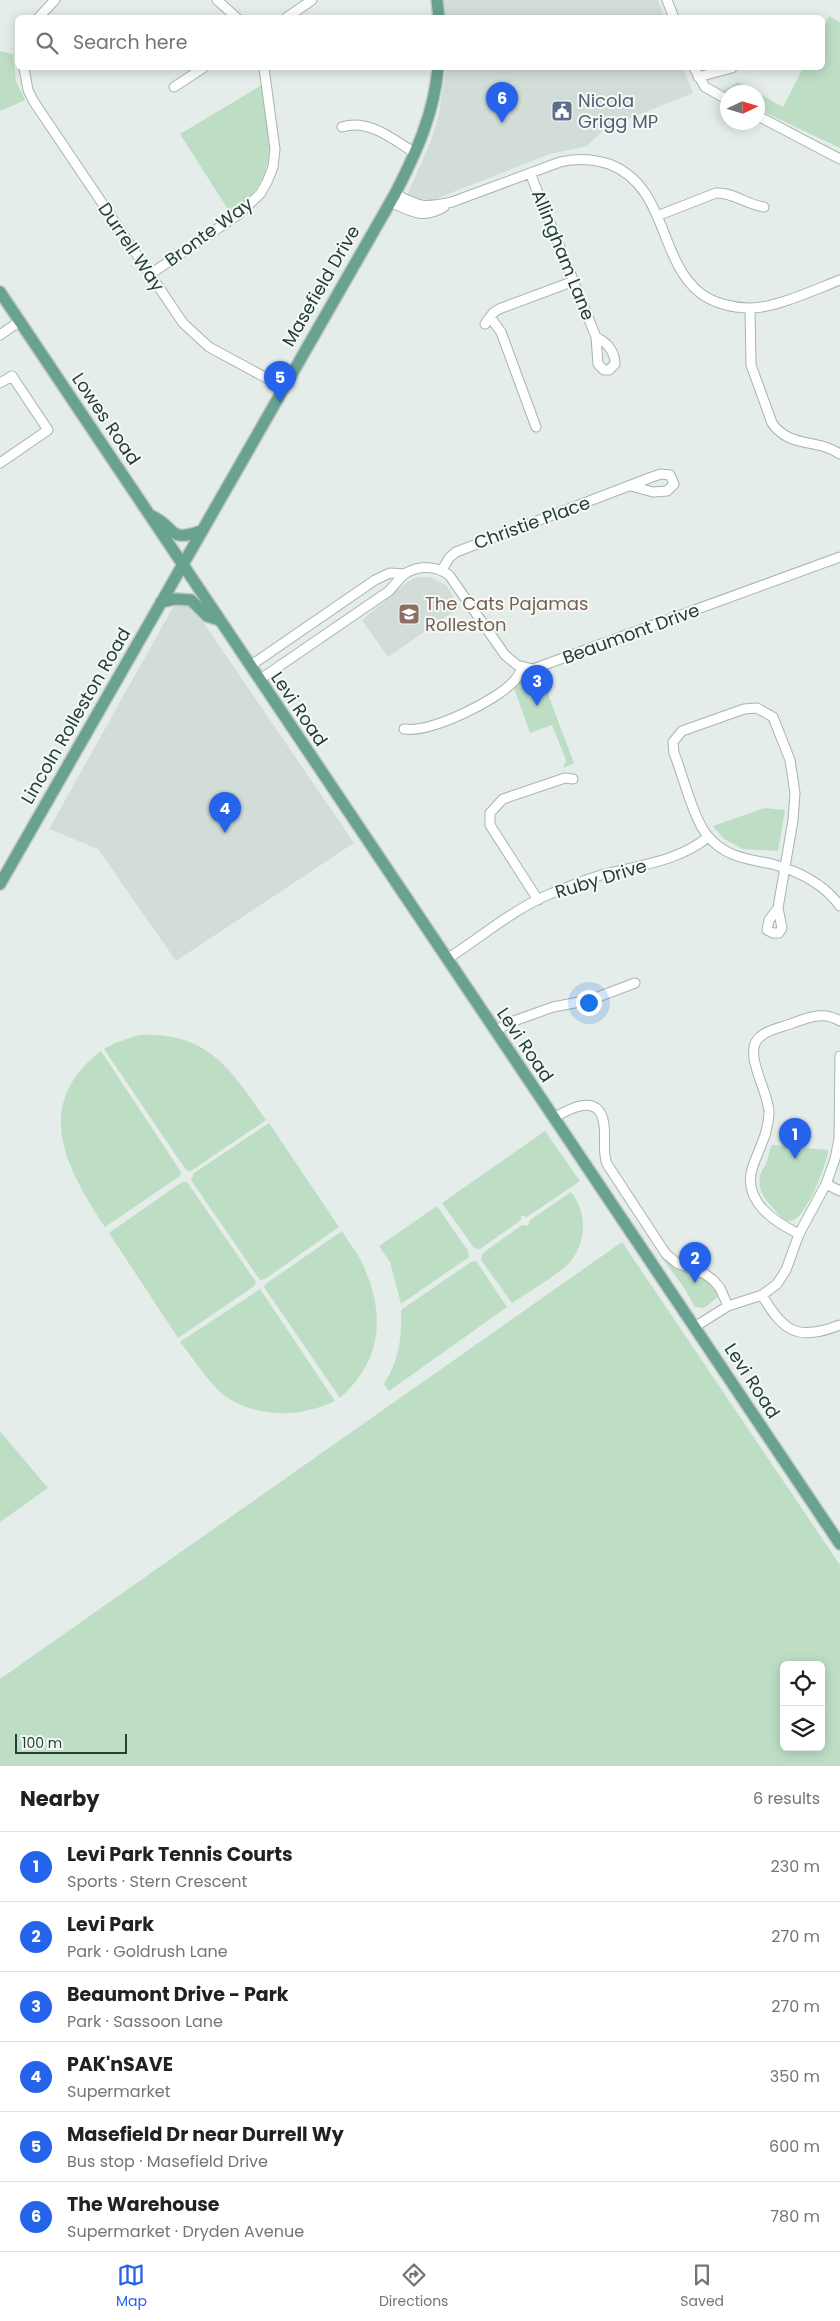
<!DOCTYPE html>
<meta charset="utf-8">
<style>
:root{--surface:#fff;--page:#f6f6f6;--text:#202124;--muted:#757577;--line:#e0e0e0;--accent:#2563eb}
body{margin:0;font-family:Poppins,sans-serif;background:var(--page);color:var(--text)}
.controls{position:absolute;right:15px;bottom:15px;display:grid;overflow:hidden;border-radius:8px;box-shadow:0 2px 12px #0003}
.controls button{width:45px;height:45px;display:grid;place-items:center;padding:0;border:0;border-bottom:1px solid var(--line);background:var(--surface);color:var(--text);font:25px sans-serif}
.compass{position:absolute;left:720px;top:85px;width:45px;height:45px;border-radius:50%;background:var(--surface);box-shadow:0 2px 12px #0003;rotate:86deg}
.scale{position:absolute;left:15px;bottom:12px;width:112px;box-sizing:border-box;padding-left:5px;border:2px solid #233f36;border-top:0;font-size:14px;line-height:18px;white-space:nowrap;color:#233f36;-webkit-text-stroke:4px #f5faf7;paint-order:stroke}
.you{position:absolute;left:588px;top:1002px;width:18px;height:18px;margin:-12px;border:4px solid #fff;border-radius:50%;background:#1a73e8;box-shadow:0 0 0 8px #1a73e833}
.badge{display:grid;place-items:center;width:32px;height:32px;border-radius:50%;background:var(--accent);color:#fff;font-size:16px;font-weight:700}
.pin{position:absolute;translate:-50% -41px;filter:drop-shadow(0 1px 2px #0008)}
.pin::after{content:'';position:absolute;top:26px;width:18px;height:15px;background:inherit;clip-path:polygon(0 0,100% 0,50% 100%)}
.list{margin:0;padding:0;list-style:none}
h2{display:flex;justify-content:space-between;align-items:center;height:65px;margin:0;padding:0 20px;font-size:21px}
h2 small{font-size:16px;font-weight:400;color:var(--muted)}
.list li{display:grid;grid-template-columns:32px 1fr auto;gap:15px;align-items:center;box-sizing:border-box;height:70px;padding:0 20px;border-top:1px solid var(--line)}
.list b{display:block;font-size:19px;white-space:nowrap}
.list p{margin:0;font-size:16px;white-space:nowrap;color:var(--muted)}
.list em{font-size:16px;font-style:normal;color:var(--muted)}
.icon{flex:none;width:28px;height:28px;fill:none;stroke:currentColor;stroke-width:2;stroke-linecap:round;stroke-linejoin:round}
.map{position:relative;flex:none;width:840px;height:1766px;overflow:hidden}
.search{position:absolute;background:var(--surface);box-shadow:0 2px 12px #0003;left:15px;right:15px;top:15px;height:55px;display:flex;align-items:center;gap:12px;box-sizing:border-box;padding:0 18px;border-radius:8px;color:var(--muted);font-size:19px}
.sheet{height:485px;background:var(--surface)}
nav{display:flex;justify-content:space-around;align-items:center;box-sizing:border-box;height:70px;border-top:1px solid var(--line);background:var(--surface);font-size:14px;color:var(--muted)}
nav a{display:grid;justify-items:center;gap:2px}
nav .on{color:var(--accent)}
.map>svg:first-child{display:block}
.built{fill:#d2ddd8}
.green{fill:#bddec5;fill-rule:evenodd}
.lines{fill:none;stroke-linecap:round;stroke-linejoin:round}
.minor-casing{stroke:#a6b5b0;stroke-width:11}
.major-casing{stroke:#c1c9c7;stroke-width:14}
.minor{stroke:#fff;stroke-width:9}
.major{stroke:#69a291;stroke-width:11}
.labels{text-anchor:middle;stroke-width:4;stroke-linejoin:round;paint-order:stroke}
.service-label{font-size:18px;fill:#4e5e75;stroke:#f5faf7;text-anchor:start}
.street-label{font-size:18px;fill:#233f36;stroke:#f5faf7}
.education-label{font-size:18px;fill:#785e54;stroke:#f5faf7;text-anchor:start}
</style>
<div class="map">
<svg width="840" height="1766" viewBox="0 0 840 1766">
<rect width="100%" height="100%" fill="#e4ede9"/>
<!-- built -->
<path class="built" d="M441 0H658L664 17H444Z
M446 68H683L693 93 604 129 587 146 550 154 430 201 407 195 430 143 439 114Z
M418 577H429L446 585 460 607 388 657 362 620 407 582Z
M182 591 354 843 176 961 98 849 49 829Z"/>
<!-- green -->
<path class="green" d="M829 16 840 22V148L758 109V93L783 107 803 68H822L823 29Z
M0 51 13 54 16 81 25 100 0 111Z
M738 82 757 92H728L727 94 722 92Z
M262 85C270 142 283 173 231 214L180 134Z
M540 673 574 763 563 768 566 760 552 725 530 733 514 688 525 674Z
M765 808 785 810 778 851 743 849 724 839 713 826Z
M139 1035C209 1032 230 1069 266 1120L191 1171 186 1170 104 1049 115 1043Z
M101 1051 181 1172 180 1176 105 1227C66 1168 31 1105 101 1051Z
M269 1123 339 1227 265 1279 260 1280 191 1180 194 1173Z
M545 1131 580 1181 527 1217 521 1215V1220L480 1249 474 1248 442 1203Z
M772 1145 828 1150C828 1162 805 1222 790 1221 785 1221 778 1214 775 1210 766 1202 757 1189 760 1176 761 1171 765 1167 766 1163 769 1156 769 1151 772 1145Z
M182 1182H187L256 1282 253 1287 178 1338 109 1233Z
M571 1192C589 1214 586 1247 566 1266 554 1277 527 1293 512 1303L481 1260 483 1253 522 1225 528 1226 530 1220Z
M437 1206 468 1251 469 1257 401 1304 390 1262 379 1246Z
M342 1231C349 1243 359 1255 364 1267 386 1317 381 1361 340 1398L264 1287 267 1283Z
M622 1242 840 1565V1766H0V1679ZM784 1665H821V1747H784Z
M661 1257C682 1274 707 1272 719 1296L704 1308 695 1307 683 1286Z
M476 1261 507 1307 389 1391 384 1384C399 1360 402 1338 401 1310L471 1262Z
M260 1289 335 1401C298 1419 247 1419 216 1388 203 1374 192 1357 180 1342Z
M0 1431 48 1488 0 1522Z"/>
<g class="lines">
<!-- minor casing -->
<g class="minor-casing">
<path id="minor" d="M217 0 237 18
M667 0 674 18
M38 18 55 0
M286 18 312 0
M24 68 28 90 34 102 183 323 209 347 283 387
M694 68 705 87 728 100
M698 77 732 68
M174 87 203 68
M758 116 840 159
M342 127C368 118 394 140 415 153
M530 173 592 327 596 337 598 364 604 370H609L615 364C615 352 607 342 596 337
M395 194C420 207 424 208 452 202L560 162C576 158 593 159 609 164 667 186 658 258 699 292 712 303 733 308 749 308 774 309 816 289 840 280
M390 202C411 211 422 220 444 207
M657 216 716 193C733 192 747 205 764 207
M149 275 239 214 260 194 267 182 273 167 275 149 264 68
M750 308 751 365 772 423C790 449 817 438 840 454
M490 317 501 332 536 427
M485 324 493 313 499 309 574 281
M0 335 20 321
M0 383 12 376 48 430 0 463
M442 570 449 558 456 552 652 477 661 474 670 475 674 484 667 491 653 492 631 486
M250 666 375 580 390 573 404 574
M259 680 389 591C394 586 400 577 406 573 420 565 436 566 449 575L505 655 517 665 533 669 840 557
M404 729C431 733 496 701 514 681 518 677 520 672 522 668
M538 900 490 825V813L503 799 565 778 573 779
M778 908 769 920 767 930 773 933H779L782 928 778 908 793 820 795 793 790 760 773 717 757 708 744 709 682 731 673 742 674 753C683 775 693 818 707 835 724 857 748 859 772 864 798 871 824 884 840 906
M447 959C480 938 515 908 550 894 568 887 586 879 605 874 640 865 679 861 708 837
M495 1031 511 1022 553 1007 590 1000 635 983
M554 1118C570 1108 600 1092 604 1125 606 1139 602 1150 607 1164L666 1254 677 1263 705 1274 713 1280 720 1288 728 1306
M826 1184 840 1191
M799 1234C775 1222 743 1202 752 1169 758 1150 768 1135 769 1114 770 1092 740 1051 761 1036 769 1029 783 1027 793 1023 809 1017 824 1011 840 1021
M762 1295C784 1333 798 1341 840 1325
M696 1326 728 1306 762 1295 777 1284 786 1270 799 1234 826 1184 835 1159 839 1139 840 1056"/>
</g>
<!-- major casing -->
<g class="major-casing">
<path id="major" d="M437 0 439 18
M0 292 840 1544
M152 516C177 528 168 543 201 531
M161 602 175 599 191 600 207 616 219 620
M0 884 395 194C416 153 434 114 438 68"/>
</g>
<!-- minor -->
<use href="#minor" class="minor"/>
<!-- major -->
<use href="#major" class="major"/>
</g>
<!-- icons -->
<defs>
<g id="civic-square" transform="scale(1.125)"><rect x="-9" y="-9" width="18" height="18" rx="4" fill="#5c6f8a" stroke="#f5faf7"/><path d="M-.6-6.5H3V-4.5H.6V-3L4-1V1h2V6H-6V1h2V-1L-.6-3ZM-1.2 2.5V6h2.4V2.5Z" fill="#fff"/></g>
<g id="school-square" transform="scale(1.125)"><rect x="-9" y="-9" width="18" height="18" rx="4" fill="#8d6e63" stroke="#f5faf7"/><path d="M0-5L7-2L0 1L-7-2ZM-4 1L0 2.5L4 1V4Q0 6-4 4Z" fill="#fff"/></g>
</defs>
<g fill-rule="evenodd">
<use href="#civic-square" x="562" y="111"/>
<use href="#school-square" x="409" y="614"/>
</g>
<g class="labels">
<!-- service labels -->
<g class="service-label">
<text x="578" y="107">Nicola<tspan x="578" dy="21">Grigg MP</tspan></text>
</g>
<!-- street labels -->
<g class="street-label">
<text transform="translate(209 232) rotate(-36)" y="6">Bronte Way</text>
<text transform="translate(131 247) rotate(56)" y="6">Durrell Way</text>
<text transform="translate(563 255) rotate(68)" y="6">Allingham Lane</text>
<text transform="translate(321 286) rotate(-60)" y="6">Masefield Drive</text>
<text transform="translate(106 419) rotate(56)" y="6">Lowes Road</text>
<text transform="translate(532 523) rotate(-20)" y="6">Christie Place</text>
<text transform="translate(631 634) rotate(-20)" y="6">Beaumont Drive</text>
<text transform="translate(299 709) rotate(56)" y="6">Levi Road</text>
<text transform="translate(76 716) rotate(-60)" y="6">Lincoln Rolleston Road</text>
<text transform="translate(601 879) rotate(-17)" y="6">Ruby Drive</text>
<text transform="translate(525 1045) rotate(56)" y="6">Levi Road</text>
<text transform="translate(752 1381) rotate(57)" y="6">Levi Road</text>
</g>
<!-- education labels -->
<g class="education-label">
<text x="425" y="610">The Cats Pajamas<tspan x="425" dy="21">Rolleston</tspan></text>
</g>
</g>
</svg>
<div class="controls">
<button><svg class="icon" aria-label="locate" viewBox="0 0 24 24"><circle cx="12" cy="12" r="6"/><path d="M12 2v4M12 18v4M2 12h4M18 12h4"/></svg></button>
<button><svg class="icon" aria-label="layers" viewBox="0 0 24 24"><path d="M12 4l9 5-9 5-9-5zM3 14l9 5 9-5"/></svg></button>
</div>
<svg class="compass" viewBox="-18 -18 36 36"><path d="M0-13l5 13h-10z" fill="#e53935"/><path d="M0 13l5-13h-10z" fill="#757577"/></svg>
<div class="scale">100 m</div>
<div class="you"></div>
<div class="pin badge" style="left:795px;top:1159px">1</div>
<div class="pin badge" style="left:695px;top:1283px">2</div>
<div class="pin badge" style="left:537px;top:706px">3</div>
<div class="pin badge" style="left:225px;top:833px">4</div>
<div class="pin badge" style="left:280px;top:402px">5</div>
<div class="pin badge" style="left:502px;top:123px">6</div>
<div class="search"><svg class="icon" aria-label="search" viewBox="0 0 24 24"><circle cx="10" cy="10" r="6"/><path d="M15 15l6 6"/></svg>Search here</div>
</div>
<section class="sheet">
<h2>Nearby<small>6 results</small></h2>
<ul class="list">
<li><span class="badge">1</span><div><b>Levi Park Tennis Courts</b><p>Sports · Stern Crescent</p></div><em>230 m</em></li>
<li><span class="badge">2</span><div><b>Levi Park</b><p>Park · Goldrush Lane</p></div><em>270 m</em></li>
<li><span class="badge">3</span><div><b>Beaumont Drive - Park</b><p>Park · Sassoon Lane</p></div><em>270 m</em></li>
<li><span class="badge">4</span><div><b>PAK'nSAVE</b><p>Supermarket</p></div><em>350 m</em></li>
<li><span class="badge">5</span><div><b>Masefield Dr near Durrell Wy</b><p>Bus stop · Masefield Drive</p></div><em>600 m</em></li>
<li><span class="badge">6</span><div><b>The Warehouse</b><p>Supermarket · Dryden Avenue</p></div><em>780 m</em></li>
</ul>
</section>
<nav>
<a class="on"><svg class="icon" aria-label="map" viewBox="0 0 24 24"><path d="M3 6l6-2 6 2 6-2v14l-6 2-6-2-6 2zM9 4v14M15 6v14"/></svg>Map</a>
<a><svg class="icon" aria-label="directions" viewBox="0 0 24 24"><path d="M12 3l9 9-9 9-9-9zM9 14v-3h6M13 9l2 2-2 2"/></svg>Directions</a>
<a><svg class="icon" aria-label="saved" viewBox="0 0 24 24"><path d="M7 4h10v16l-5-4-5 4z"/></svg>Saved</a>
</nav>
